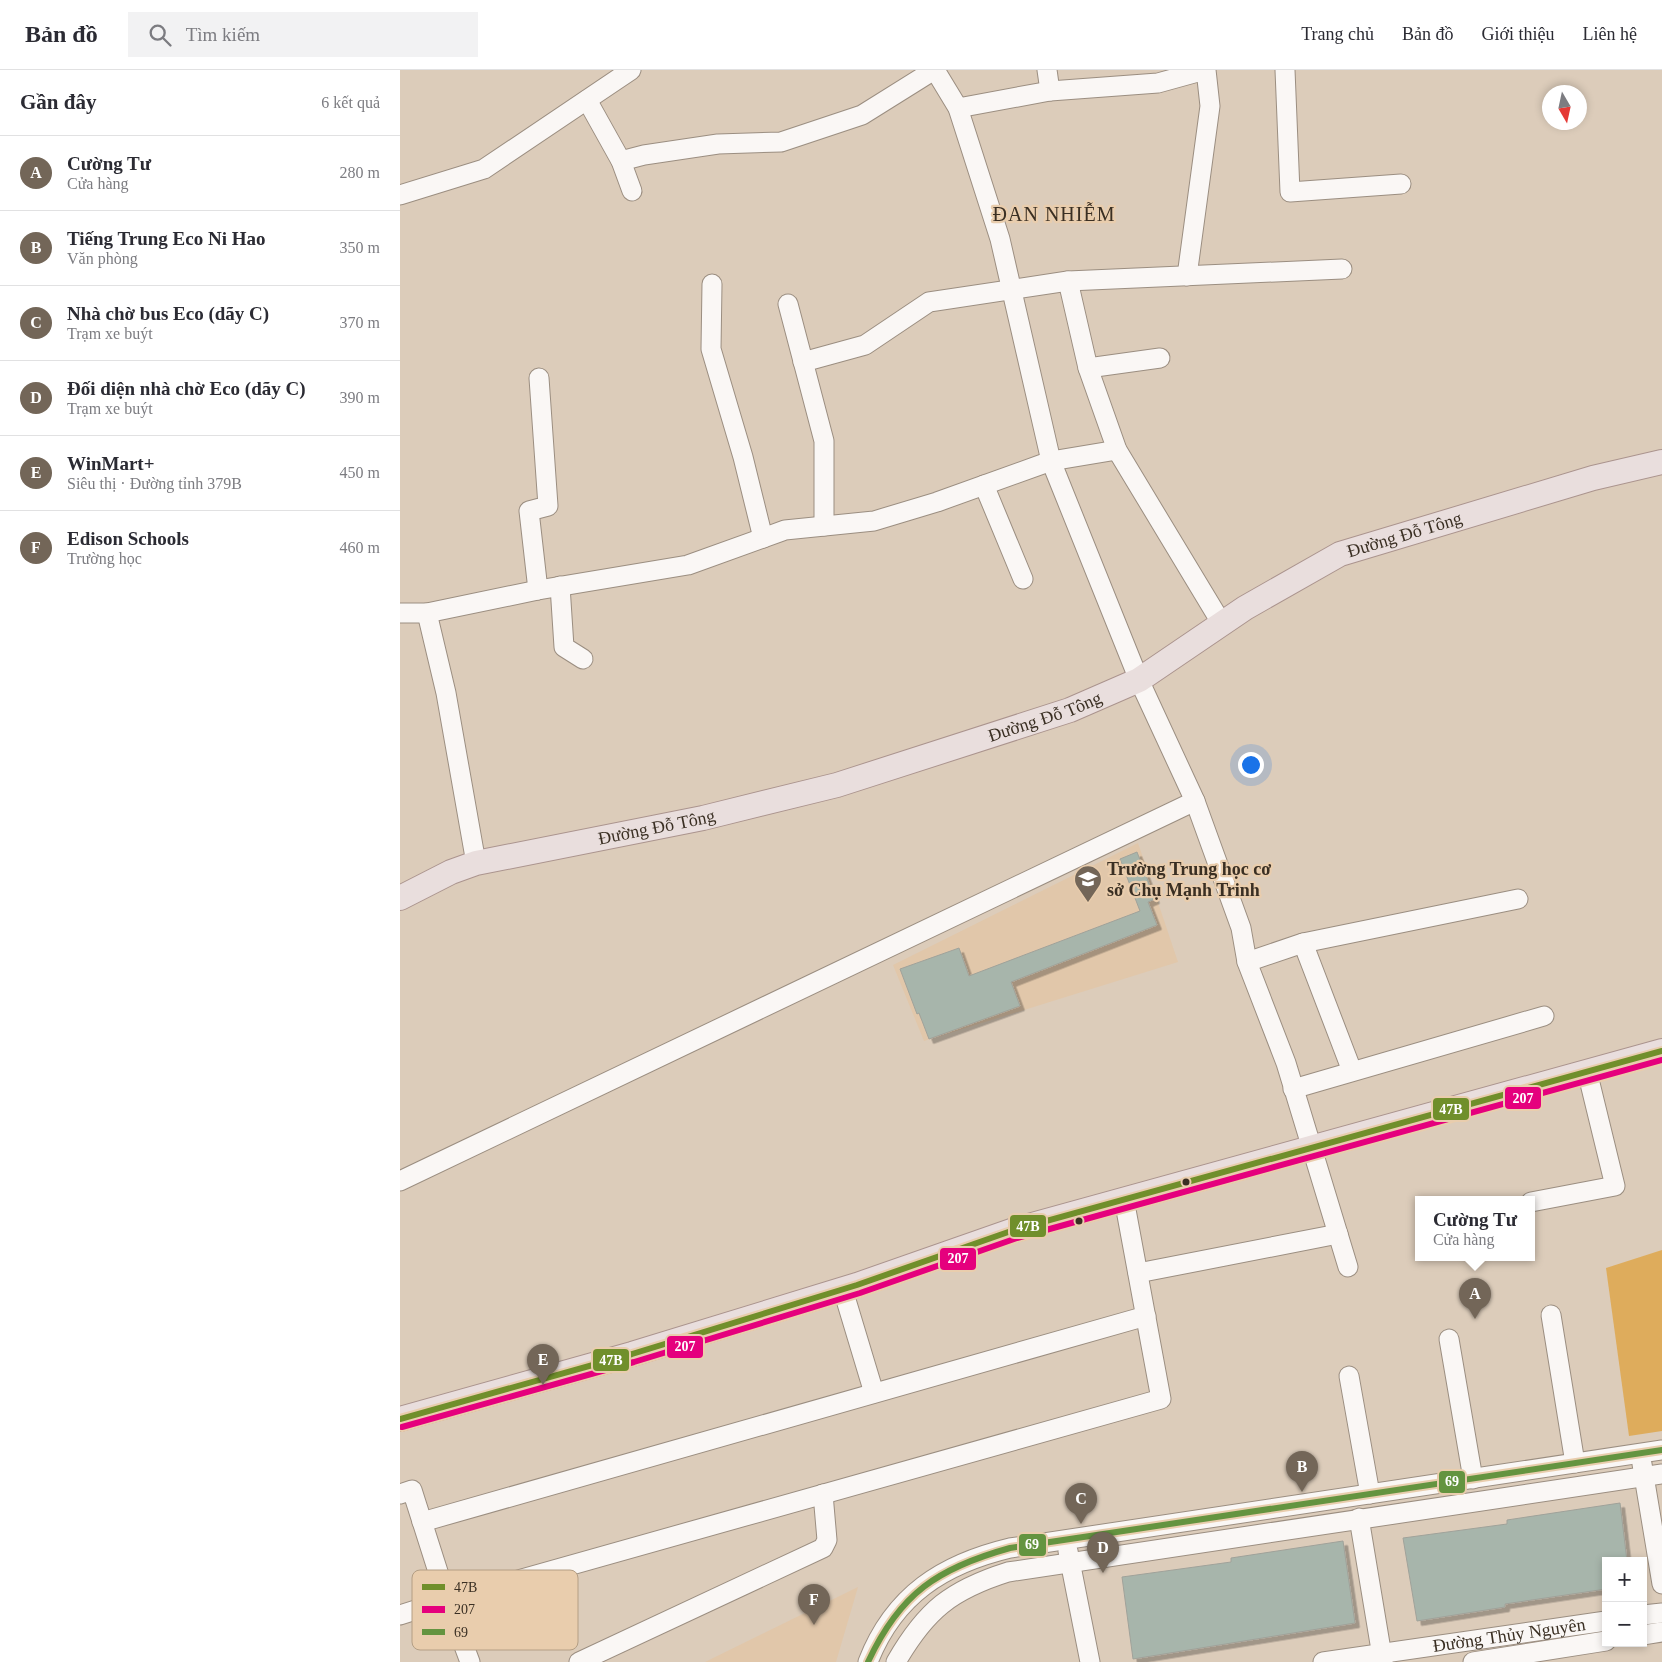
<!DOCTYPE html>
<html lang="vi">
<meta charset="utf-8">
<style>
:root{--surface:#fff;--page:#f2f2f3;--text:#2b2b33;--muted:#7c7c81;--line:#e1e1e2;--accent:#736658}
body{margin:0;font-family:Georgia,serif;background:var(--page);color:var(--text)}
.controls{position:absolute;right:15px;bottom:15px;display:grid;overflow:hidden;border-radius:0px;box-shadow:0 2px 8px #0003}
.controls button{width:45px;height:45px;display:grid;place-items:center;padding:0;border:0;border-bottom:1px solid var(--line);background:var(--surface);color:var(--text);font:25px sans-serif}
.compass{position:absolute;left:1142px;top:15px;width:45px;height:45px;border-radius:50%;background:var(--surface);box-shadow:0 2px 8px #0003;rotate:171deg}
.you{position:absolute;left:850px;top:694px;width:18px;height:18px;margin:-12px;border:4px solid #fff;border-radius:50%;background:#1a73e8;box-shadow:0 0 0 8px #1a73e833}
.badge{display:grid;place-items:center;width:32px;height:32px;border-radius:50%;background:var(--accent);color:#fff;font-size:16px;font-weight:700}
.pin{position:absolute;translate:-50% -41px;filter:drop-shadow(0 1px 2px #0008)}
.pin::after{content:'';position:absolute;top:26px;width:18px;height:15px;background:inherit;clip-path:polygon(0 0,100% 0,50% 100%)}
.popup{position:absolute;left:1015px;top:1126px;width:120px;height:65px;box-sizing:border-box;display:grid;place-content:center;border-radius:0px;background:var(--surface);filter:drop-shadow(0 1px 4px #0005);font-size:16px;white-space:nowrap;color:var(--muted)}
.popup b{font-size:19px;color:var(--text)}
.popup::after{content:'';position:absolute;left:50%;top:100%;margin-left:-10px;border:10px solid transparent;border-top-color:var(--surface)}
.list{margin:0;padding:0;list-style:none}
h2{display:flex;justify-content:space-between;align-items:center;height:65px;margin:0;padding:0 20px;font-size:21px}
h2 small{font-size:16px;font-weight:400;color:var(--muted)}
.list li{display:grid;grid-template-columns:32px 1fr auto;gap:15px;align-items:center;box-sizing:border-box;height:75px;padding:0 20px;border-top:1px solid var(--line)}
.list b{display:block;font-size:19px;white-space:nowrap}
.list p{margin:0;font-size:16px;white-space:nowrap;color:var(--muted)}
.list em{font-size:16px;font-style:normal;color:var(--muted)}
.icon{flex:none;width:28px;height:28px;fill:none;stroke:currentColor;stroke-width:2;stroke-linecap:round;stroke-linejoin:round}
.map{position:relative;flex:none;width:1262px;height:1592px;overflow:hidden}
header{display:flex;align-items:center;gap:30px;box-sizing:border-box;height:70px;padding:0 25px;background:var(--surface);border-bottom:1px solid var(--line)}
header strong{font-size:24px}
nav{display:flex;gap:28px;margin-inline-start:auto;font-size:18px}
.search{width:350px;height:45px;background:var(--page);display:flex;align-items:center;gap:12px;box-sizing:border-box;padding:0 18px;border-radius:0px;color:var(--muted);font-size:19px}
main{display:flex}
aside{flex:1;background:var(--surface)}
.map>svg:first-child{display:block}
.built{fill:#e1c7aa}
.green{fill:#deac5c}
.building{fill:#a7b5ab;stroke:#a0a29a;filter:url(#shadow)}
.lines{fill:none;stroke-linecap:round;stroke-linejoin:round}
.minor-casing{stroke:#9b8e81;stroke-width:21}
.major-casing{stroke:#ab948e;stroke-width:26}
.minor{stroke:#faf7f5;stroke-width:19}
.major{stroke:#e9dedd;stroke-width:24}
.bus-1-casing{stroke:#e9cdad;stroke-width:10}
.bus-2-casing{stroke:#e9cdad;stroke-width:10}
.bus-3-casing{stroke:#e9cdad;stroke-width:10}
.bus-1{stroke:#708f2b;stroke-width:6}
.bus-2{stroke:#e5007d;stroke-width:6}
.bus-3{stroke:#649440;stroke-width:6}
.bus-dot{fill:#3a2f23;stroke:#e9cdad;stroke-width:2}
.labels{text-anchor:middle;stroke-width:4.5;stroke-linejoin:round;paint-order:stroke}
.street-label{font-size:18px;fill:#3a2f23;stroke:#e9cdad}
.poi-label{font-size:18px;font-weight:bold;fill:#3a2f23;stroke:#e9cdad;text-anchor:start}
.quarter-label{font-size:20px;letter-spacing:1px;fill:#3a2f23;stroke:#e9cdad}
.key{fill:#e9cdad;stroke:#b49e84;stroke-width:1}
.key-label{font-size:14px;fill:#3a2f23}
.line-badge{stroke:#e9cdad;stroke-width:2}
.badge-label{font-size:14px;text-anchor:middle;font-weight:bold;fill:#fff}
</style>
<header>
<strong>Bản đồ</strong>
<div class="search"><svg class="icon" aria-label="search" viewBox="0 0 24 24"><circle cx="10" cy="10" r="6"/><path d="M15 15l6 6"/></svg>Tìm kiếm</div>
<nav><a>Trang chủ</a><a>Bản đồ</a><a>Giới thiệu</a><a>Liên hệ</a></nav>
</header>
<main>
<aside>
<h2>Gần đây<small>6 kết quả</small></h2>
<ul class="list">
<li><span class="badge">A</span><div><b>Cường Tư</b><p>Cửa hàng</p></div><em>280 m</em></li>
<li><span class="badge">B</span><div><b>Tiếng Trung Eco Ni Hao</b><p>Văn phòng</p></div><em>350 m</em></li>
<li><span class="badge">C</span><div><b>Nhà chờ bus Eco (dãy C)</b><p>Trạm xe buýt</p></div><em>370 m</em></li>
<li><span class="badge">D</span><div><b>Đối diện nhà chờ Eco (dãy C)</b><p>Trạm xe buýt</p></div><em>390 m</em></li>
<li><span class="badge">E</span><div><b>WinMart+</b><p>Siêu thị · Đường tỉnh 379B</p></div><em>450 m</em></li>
<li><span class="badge">F</span><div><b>Edison Schools</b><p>Trường học</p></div><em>460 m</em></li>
</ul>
</aside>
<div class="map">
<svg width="1262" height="1592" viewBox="0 0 1262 1592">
<defs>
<filter id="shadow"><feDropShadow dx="4.5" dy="4.5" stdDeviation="0" flood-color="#0004"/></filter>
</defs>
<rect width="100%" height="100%" fill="#dcccba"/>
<!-- built -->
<path class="built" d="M738 773 778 892 524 971 493 895Z
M458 1517 436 1592H305Z"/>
<!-- green -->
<path class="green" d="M1262 1180V1361L1229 1366 1206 1198Z"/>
<!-- building -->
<path class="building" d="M737 782 755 829 748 832 757 855 611 912 620 936 529 969 519 943 517 944 500 899 559 878 569 906 740 841 720 789Z
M1220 1433 1227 1491H1206V1519L1105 1534V1537L1017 1551 1003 1468 1107 1454V1450Z
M943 1471 955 1553 733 1589 722 1507 831 1492V1488Z"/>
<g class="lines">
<!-- minor casing -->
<g class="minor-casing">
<g id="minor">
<path d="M535 0 558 38 600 169 651 391 739 610 795 731 841 858 847 892 886 993 948 1197"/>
<path d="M647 0 650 21"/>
<path d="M885 0 890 122 1001 114"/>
<path d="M187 30 221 91 232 121"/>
<path d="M558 38 650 21 758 13 805 0"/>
<path d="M221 91 244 85 318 74 381 72 462 45 534 0"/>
<path d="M0 125 84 99 231 0"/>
<path d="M787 206 810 36 806 0"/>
<path d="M668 211 688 298 717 380 822 554"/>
<path d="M312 214 311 279 343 387 363 468"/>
<path d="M388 234 424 371V456"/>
<path d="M403 292 465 275 529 232 668 211 942 199"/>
<path d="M688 298 760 288"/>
<path d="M584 415 623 509"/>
<path d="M160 516 164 577 183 589"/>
<path d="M138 520 129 441 148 436 139 308"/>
<path d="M0 543H27L138 520 288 495 385 460 474 451 537 432 651 391 717 380"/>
<path d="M27 543 46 623 76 793"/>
<path d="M903 873 952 1001"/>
<path d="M847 892 903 873 1118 829"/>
<path d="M893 1019 1144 946"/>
<path d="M0 1111 795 731"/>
<path d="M1131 1132 1215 1116 1187 1001"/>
<path d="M738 1203 938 1164"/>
<path d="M443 1220 474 1323"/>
<path d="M1151 1245 1175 1393"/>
<path d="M1049 1269 1073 1409"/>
<path d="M949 1306 970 1424"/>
<path d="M1242 1394 1262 1514"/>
<path d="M0 1424 12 1420 47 1530 0 1545"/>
<path d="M959 1448 983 1592"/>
<path d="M22 1452 746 1246"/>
<path d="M668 1481 690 1592"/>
<path d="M1243 1545 1262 1543"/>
<path d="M1243 1565 1262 1562"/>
<path d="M70 1592 47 1530 761 1329 724 1129"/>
<path d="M179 1592 423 1478 427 1470 423 1424"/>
<path d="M468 1592C494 1525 543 1494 610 1478L1262 1380"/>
<path d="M496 1592C526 1540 551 1520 608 1502L1262 1404"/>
<path id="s1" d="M923 1592 1206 1551"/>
<path d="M1073 1592 1206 1571"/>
</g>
</g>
<!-- major casing -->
<g class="major-casing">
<g id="major">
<path id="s2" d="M0 828 51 802 76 793 303 748 437 715 670 640 739 610 845 538 940 484 1193 408 1262 392"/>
<path d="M0 1349 232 1284 457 1215 614 1160 1262 981"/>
</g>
</g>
<!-- minor -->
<use href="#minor" class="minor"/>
<!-- major -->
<use href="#major" class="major"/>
<!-- bus-1 casing -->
<g class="bus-1-casing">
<path id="bus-1" d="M0 1349 232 1284 457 1215 614 1160 1262 981"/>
</g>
<!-- bus-2 casing -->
<g class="bus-2-casing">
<path id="bus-2" d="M2 1357 234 1292 460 1223 617 1168 1262 990"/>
</g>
<!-- bus-3 casing -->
<g class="bus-3-casing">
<path id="bus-3" d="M468 1592C500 1523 538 1498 610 1478L1262 1380"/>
</g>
<!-- bus-1 -->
<use href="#bus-1" class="bus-1"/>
<!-- bus-2 -->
<use href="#bus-2" class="bus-2"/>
<!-- bus-3 -->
<use href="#bus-3" class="bus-3"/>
</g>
<!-- icons -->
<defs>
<g id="school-pin" transform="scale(1.4375)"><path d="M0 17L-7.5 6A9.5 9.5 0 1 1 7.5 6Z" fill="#736658" stroke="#e9cdad"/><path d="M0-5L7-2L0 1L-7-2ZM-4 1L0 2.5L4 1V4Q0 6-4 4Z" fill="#fff"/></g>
</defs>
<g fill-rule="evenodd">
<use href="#school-pin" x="688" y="809"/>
</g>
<!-- markers -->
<g class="bus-dot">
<circle cx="786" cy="1112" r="4.5"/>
<circle cx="679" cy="1151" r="4.5"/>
</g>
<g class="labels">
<!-- street labels -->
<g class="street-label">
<text dy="6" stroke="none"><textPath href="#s2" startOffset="1078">Đường Đỗ Tông</textPath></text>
<text dy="6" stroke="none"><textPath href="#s2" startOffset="672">Đường Đỗ Tông</textPath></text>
<text dy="6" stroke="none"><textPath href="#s2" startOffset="268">Đường Đỗ Tông</textPath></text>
<text dy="6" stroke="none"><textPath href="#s1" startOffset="188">Đường Thủy Nguyên</textPath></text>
</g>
<!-- poi labels -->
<g class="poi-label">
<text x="707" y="805">Trường Trung học cơ<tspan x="707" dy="21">sở Chụ Mạnh Trinh</tspan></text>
</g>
<!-- quarter labels -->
<g class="quarter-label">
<text x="654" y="151">ĐAN NHIỄM</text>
</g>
</g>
<!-- legend -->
<rect x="12" y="1500" width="166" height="80" rx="8" class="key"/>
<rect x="22" y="1514" width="23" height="6" fill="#708f2b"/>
<rect x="22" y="1536" width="23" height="7" fill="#e5007d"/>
<rect x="22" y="1559" width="23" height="6" fill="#649440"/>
<g class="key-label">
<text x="54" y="1522">47B</text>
<text x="54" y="1544">207</text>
<text x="54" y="1567">69</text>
</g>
<g class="line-badge">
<rect x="1104" y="1016" width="38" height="24" rx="5" fill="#e5007d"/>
<rect x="1032" y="1027" width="38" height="24" rx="5" fill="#708f2b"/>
<rect x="609" y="1144" width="38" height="24" rx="5" fill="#708f2b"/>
<rect x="539" y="1177" width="38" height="24" rx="5" fill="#e5007d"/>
<rect x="266" y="1265" width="38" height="24" rx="5" fill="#e5007d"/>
<rect x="192" y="1278" width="38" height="24" rx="5" fill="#708f2b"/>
<rect x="1038" y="1400" width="28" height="24" rx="5" fill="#649440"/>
<rect x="618" y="1463" width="29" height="24" rx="5" fill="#649440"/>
</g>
<g class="badge-label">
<text x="1123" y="1033">207</text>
<text x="1051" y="1044">47B</text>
<text x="628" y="1161">47B</text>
<text x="558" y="1193">207</text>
<text x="285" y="1281">207</text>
<text x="211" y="1295">47B</text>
<text x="1052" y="1416">69</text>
<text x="632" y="1479">69</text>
</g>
</svg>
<div class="controls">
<button>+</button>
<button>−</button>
</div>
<svg class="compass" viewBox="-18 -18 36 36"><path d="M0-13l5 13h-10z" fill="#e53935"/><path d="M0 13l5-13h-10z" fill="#7c7c81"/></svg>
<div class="you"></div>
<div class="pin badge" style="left:1075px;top:1249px">A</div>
<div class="popup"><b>Cường Tư</b>Cửa hàng</div>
<div class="pin badge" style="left:902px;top:1422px">B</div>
<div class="pin badge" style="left:681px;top:1454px">C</div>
<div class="pin badge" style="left:703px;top:1503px">D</div>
<div class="pin badge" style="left:143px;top:1315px">E</div>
<div class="pin badge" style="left:414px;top:1555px">F</div>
</div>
</main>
